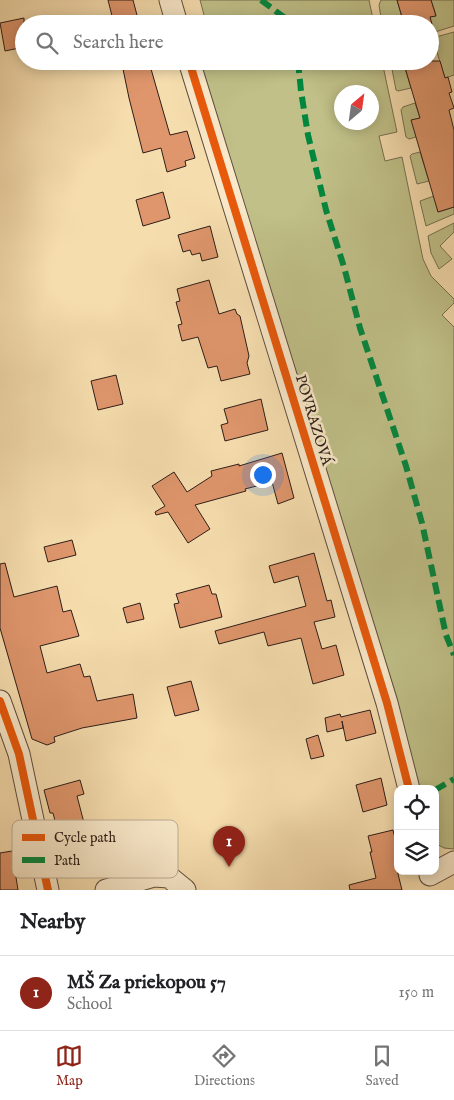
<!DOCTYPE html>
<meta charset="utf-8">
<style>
:root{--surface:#fff;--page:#f6f6f6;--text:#202124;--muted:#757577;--line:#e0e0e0;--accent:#8f2418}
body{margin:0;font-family:"IM FELL English",serif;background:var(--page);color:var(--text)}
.controls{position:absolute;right:15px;bottom:15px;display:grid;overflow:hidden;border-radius:10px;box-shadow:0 2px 12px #0003}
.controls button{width:45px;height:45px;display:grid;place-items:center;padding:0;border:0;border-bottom:1px solid var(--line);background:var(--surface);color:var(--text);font:25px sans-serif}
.compass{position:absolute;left:334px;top:85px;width:45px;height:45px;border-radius:50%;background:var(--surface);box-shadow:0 2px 12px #0003;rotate:29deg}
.you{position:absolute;left:262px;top:474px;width:18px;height:18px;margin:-12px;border:4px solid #fff;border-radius:50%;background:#1a73e8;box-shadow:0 0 0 8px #1a73e833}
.badge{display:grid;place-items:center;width:32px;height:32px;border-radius:50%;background:var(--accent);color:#fff;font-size:16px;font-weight:700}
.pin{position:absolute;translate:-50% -41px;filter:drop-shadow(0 1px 2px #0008)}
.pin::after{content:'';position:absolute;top:26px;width:18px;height:15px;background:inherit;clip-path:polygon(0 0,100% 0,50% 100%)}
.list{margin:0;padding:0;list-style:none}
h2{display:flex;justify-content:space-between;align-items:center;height:65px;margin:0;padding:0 20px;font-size:21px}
h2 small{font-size:16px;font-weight:400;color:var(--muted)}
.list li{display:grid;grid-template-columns:32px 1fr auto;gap:15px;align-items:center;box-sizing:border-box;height:75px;padding:0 20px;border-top:1px solid var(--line)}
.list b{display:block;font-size:19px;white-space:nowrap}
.list p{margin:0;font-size:16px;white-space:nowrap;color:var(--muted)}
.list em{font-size:16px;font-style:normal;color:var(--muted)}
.icon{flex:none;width:28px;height:28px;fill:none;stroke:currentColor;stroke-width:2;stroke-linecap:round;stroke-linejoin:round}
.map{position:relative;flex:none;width:454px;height:890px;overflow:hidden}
.search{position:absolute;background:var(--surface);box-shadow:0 2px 12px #0003;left:15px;right:15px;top:15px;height:55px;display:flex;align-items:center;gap:12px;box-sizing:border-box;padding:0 18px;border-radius:28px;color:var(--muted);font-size:19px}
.sheet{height:140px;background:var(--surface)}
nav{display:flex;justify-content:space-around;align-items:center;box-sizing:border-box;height:70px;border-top:1px solid var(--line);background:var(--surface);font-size:14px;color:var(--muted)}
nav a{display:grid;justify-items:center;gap:2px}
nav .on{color:var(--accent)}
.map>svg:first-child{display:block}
.green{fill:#c0c088;stroke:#766f50;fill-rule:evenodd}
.building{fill:#df966c;stroke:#2d1e18}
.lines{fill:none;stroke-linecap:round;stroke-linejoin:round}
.minor-casing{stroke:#5f4e3e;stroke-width:23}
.minor{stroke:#f9e9ca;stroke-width:21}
.quiet{stroke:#00873e;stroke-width:6;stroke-dasharray:12 6;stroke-linecap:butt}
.cycleway-casing{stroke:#f9e9ca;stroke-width:11}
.cycleway{stroke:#e8590c;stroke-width:8}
.labels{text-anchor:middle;stroke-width:5;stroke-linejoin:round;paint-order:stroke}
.street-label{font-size:15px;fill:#2d1e18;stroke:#f9e9ca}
.key{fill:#f9e9ca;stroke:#bcac95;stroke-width:1}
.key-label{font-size:14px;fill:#2d1e18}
</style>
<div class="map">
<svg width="454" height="890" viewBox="0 0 454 890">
<rect width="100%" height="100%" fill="#f6ddae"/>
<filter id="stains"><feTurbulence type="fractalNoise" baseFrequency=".004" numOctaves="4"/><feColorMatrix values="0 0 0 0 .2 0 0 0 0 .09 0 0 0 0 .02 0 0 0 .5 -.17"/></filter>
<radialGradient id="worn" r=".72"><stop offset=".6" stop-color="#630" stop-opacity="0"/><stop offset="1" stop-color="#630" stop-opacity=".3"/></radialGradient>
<!-- green -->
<path class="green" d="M200 0H369L374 24H204V15Z
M381 0H397L404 24H382L379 5Z
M431 0H454V26L432 33 427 18 436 15Z
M454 32V75L445 78 436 49 439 47 436 37Z
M197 61H382L397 132 379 136 385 161 402 157 423 259 431 276 454 299V303L442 315 454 327V849L444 848 435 843V789H419ZM342 92H372V122H342Z
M392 61H403L411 88 398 91 396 90 391 64Z
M415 103 420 118 412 120 416 137 409 139 406 137 401 110 403 107Z
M420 152 429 181 417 184 410 156 412 154Z
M434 196 438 212 454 207V214L426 226 420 201Z
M454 223V232L440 246 452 259 439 269 431 253 428 236Z"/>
<!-- building -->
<path class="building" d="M108 0H133L138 19 124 24H114Z
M397 0H431L436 16 430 17 432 24H404Z
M24 18V47L5 51 0 23Z
M403 61H440L445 78 448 77 452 92 449 93 454 108 449 110 454 130V207L438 212 411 120 420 118Z
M149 62 170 135 187 131 195 158 185 161 186 166 167 172 161 148 143 153 129 98 123 69Z
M163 192 170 218 143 226 136 200Z
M210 226 218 257 202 261 200 253 192 255 190 250 183 252 178 235Z
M209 280 219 314 235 309 237 314 240 316 249 356 247 363 250 374 221 381 217 366 208 368 198 337 182 341 178 325 182 324 176 302 180 301 177 289Z
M116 375 123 404 98 410 91 381Z
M261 399 268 430 225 441 221 425 228 423 224 409Z
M282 453 294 498 278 504 272 482 245 489 246 491 195 505 210 529 188 543 168 512 156 515 155 512 165 506 152 486 174 472 187 492 212 476 211 471 239 464V466Z
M72 540 76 555 48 562 44 547Z
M314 553 327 601 331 600 335 617 314 622 322 649 336 645 344 675 313 684 301 638 268 646 264 632 219 644 215 631 306 606 298 576 274 583 269 566Z
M5 563 14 597 57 586 63 612 71 610 79 636 40 646 47 673 80 664 84 677 90 676 97 701 133 694 137 718 82 728 54 737 55 742 47 745 32 739 0 628V564Z
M209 585 212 594H216L222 617 180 628 174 604 179 603 176 594Z
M140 603 144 619 127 623 123 608Z
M191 681 199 710 175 716 167 687Z
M370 710 376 733 346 741 342 721 343 728 327 732 325 718 340 714 341 717Z
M318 735 324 756 311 759 306 739Z
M381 778 387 805 363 812 356 785Z
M80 780 84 794 77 796 89 842 84 843 89 866 74 870 68 847 62 848 53 813H50L44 790Z
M393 830 398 850V874L402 890H350L349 885 376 878 370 852H372L368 836Z
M12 851 18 890H0V853Z"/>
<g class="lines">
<!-- minor casing -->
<g class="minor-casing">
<path id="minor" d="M170 0 177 24
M189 61 387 703 409 789
M0 701 19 754 48 890
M430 875 454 862
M106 890 154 876 169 877 185 890"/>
</g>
<!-- minor -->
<use href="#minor" class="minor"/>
<!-- quiet -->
<path class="quiet" d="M261 0 285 18 289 24
M298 61 301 91 308 135 326 210 344 267 360 328 406 466 422 523 446 635 454 655
M435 790 454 779"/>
<!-- cycleway casing -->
<g class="cycleway-casing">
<path id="cycleway" d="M189 61 387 703 409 789
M0 701 19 754 48 890"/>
</g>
<!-- cycleway -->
<use href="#cycleway" class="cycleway"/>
</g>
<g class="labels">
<!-- street labels -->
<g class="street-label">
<text transform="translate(314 420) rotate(73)" y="5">POVRAZOVÁ</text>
</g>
</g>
<!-- legend -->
<rect x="12" y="820" width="166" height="58" rx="8" class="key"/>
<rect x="22" y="834" width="23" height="7" fill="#e8590c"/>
<rect x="22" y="857" width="23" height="6" fill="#00873e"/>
<g class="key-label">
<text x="54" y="842">Cycle path</text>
<text x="54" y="865">Path</text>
</g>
<rect width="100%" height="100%" filter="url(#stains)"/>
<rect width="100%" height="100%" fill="url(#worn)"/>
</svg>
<div class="controls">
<button><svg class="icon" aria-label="locate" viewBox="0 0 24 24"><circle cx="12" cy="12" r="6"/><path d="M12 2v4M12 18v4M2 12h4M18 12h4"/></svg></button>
<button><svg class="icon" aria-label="layers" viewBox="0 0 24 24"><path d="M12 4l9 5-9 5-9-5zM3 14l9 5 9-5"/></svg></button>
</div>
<svg class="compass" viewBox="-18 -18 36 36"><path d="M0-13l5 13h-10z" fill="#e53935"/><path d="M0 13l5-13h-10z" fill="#757577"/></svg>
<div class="you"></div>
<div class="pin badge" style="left:229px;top:867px">1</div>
<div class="search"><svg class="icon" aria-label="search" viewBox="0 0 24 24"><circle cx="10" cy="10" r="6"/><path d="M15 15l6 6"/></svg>Search here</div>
</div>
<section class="sheet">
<h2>Nearby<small></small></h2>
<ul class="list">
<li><span class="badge">1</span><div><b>MŠ Za priekopou 57</b><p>School</p></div><em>150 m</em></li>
</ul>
</section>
<nav>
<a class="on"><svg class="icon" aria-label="map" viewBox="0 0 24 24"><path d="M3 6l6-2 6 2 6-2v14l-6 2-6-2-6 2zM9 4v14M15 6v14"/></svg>Map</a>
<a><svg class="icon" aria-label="directions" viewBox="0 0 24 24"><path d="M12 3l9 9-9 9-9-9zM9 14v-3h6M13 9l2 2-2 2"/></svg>Directions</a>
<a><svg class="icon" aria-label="saved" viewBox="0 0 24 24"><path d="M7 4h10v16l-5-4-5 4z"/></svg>Saved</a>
</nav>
